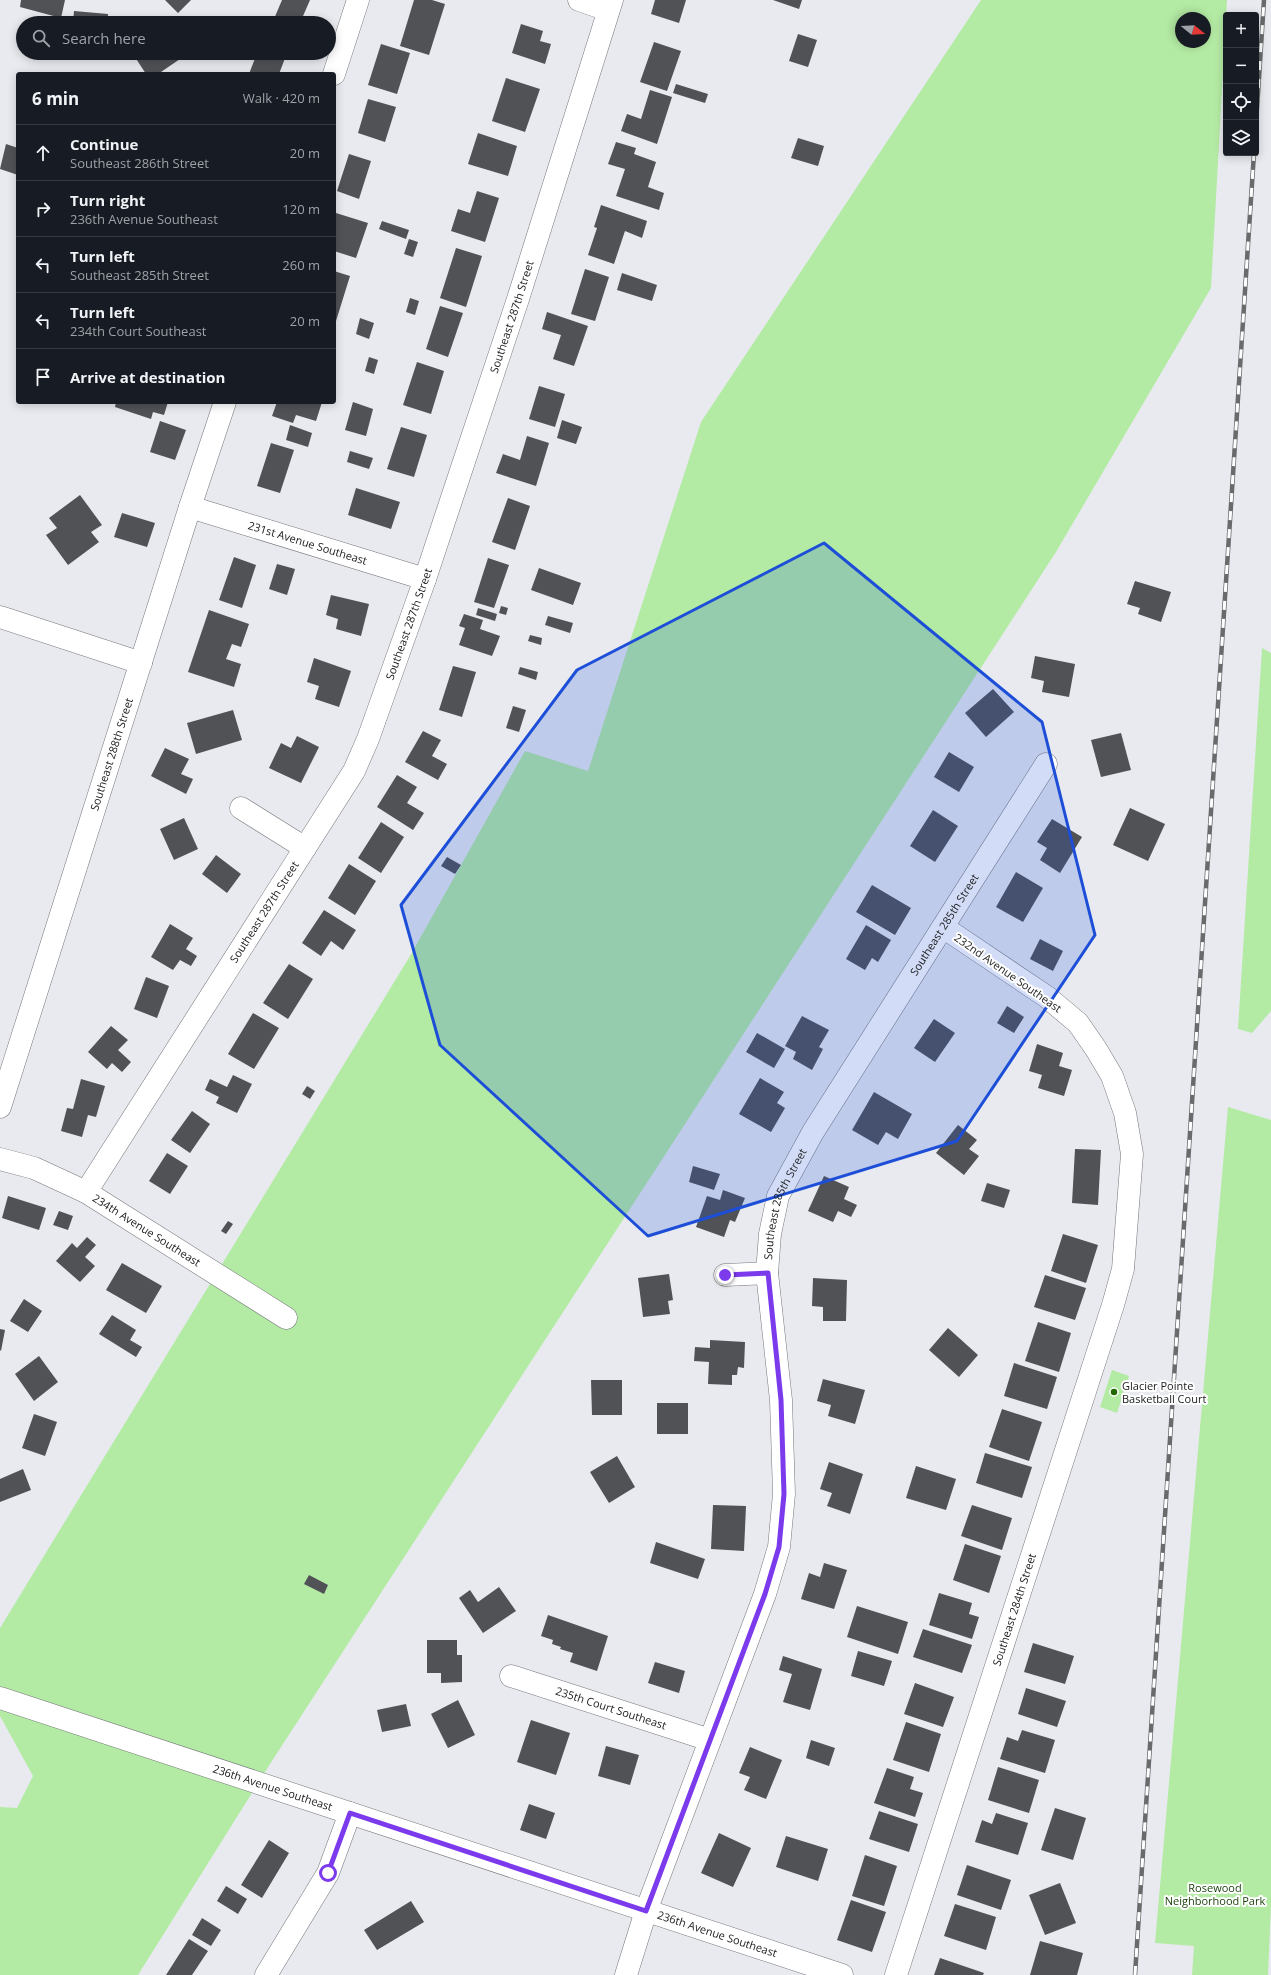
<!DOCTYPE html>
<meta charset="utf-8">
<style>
:root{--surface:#171b24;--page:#20242c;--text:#f1f3f6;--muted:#9ea1a6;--line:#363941}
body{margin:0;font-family:"Open Sans",sans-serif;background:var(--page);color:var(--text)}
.controls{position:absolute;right:12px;top:12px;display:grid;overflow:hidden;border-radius:4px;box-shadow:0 2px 10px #0003}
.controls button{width:36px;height:36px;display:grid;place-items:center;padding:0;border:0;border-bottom:1px solid var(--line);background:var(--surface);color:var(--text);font:20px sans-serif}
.compass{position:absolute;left:1175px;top:12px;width:36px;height:36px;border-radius:50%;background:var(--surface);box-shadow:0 2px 10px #0003;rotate:108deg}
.stop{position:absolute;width:12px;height:12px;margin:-9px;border:3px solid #7c3aed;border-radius:50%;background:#fff}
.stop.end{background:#7c3aed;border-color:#fff;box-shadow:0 1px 4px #0008}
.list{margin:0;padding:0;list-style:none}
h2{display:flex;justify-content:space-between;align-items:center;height:52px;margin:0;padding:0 16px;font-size:17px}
h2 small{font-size:13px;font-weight:400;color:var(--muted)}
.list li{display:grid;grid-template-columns:26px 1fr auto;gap:12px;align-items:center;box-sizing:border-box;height:56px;padding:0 16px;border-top:1px solid var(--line)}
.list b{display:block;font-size:15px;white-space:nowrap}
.list p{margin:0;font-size:13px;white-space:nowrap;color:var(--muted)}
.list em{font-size:13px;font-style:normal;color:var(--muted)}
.icon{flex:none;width:22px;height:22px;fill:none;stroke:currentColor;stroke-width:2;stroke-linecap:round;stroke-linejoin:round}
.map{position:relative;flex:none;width:1271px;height:1975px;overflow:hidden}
.search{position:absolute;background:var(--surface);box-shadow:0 2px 10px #0003;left:16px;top:16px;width:320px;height:44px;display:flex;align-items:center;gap:10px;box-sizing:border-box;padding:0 14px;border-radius:22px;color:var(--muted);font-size:15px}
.panel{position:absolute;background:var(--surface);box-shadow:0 2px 10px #0003;left:16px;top:72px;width:320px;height:332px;border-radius:4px}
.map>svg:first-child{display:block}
.green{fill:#b4eba4;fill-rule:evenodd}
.building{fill:#505256}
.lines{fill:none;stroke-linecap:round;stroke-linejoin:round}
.minor-casing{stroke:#75777b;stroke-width:23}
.minor{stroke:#fff;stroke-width:22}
.rail-casing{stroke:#686a6c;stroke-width:4.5}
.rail{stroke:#fff;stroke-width:3;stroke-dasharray:9;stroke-linecap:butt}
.route{stroke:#7c3aed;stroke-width:5}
.marked{fill:#1d4ed8;fill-opacity:0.2;stroke:#1d4ed8;stroke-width:3;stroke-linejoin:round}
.poi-dot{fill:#226800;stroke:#fff;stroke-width:1.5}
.labels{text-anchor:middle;stroke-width:4;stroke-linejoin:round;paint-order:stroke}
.street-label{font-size:11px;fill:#202122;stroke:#fff}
.poi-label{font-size:11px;fill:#202122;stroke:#fff;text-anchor:start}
.park-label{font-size:11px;fill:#163e07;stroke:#fff}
</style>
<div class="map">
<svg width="1271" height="1975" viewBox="0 0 1271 1975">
<rect width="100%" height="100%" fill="#e8eaef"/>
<!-- green -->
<path class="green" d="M981 0H1227L1211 288 1056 552 270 1764 138 1975H0V1807L17 1808 33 1776 0 1716V1628L410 956 525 751 588 771 701 422ZM1181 18H1205V42H1181Z
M1262 648 1271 653V1011L1252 1033 1238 1029Z
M1228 1107 1271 1120V1904L1268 1975H1192L1194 1946 1155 1943Z
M1112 1370 1129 1376 1117 1413 1100 1407Z"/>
<!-- building -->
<path class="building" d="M21 0H65L61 18 20 7Z
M165 0H191L178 13Z
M282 0H310L300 23H284L274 19Z
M414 0H432L445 4 429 55 400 46Z
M655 0H686L679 23 651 14Z
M773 0H802L799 9Z
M74 11 108 14V23H73Z
M521 24 543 31 540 41 551 44 545 64 512 53Z
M798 34 817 40 808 67 789 61Z
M654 42 681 51 667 91 640 82Z
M381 44 410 53 397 94 368 85Z
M177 53 180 59 158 74H146L133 54Z
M257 53H287L279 74H249Z
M506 78 540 89 525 132 492 121Z
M676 84 708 94 705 103 673 93Z
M650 90 672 97 657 144 621 131 627 114 641 119Z
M368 99 396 107 385 142 358 133Z
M478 133 517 146 508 176 468 164Z
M798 138 824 146 818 166 791 158Z
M616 142 636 148 634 154 656 162 648 187 664 193 659 210 616 196 625 169 608 164Z
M6 144 18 148V175L0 169Z
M349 154 371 161 359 199 337 191Z
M477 191 499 198 485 242 451 231 458 209 470 213Z
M601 205 647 221 642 238 625 231 614 264 588 255 597 228 594 227Z
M336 213 368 223 356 258 334 251 336 238 334 237V218Z
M382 221 409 230 406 239 379 229Z
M409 239 418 242 413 257 404 254Z
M456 248 482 256 466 307 440 298Z
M585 269 609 277 595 321 571 314Z
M334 271 350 276 336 321 334 320Z
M622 273 657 285 652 301 617 290Z
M410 298 419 301 415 315 406 312Z
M440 306 463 313 448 357 426 349Z
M547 312 588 326 574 366 553 359 561 335 542 329Z
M360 318 374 323 369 339 356 334Z
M369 357 378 360 374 374 365 371Z
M417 362 444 371 431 414 403 405Z
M539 386 565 394 555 427 529 419Z
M116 402H168L164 415 153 412 151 419 115 407Z
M277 402H322L316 421 296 415 293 423 272 416Z
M353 402 373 409 366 436 345 430Z
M562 420 582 427 576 444 557 438Z
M160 421 186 430 175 460 150 452Z
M290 425 312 433 308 447 286 440Z
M401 427 427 435 414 477 387 469Z
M527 436 549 443 536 486 496 473 503 454 520 460Z
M271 443 294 450 280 493 257 486Z
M350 451 373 458 369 469 347 462Z
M356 488 400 502 391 529 348 515Z
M80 495 102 525 91 532 99 542 68 565 46 535 57 528 49 518Z
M508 498 530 506 515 550 492 542Z
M122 513 155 523 147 547 114 537Z
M234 557 256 565 242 608 219 600Z
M488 558 509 565 494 608 474 602Z
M277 564 295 569 287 595 269 589Z
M539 568 581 583 573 605 531 590Z
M1135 581 1171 592 1161 622 1138 614 1140 608 1127 604Z
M331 595 369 604 361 636 336 629 338 619 326 615Z
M501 606 508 608 506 615 499 613Z
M478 608 497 614 495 621 476 615Z
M209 610 249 624 241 647 232 644 226 659 241 664 234 687 188 672Z
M464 614 483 620 480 629 500 636 492 656 459 645 465 628 459 626Z
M548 616 573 623 570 633 545 625Z
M530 635 542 638 541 645 528 641Z
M1035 656 1075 664 1069 697 1042 692 1044 681 1031 678Z
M314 658 351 671 339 707 315 699 319 686 307 682Z
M453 666 476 672 462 717 439 710Z
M520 667 538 672 536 680 518 674Z
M993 689 1014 712 986 737 965 713Z
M513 706 526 710 519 732 506 728Z
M233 710 242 740 196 754 187 723Z
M423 731 441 740 432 756 447 764 438 780 405 762Z
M1121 733 1131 770 1101 777 1091 740Z
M297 736 319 747 301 783 269 768 281 743 291 748Z
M165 748 189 759 181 774 193 779 186 794 151 776Z
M949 752 974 767 959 792 934 777Z
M397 775 417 787 407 803 424 813 413 830 377 807Z
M1130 808 1165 824 1148 861 1113 845Z
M933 810 958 826 935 862 910 846Z
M184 818 198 849 174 860 160 829Z
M1052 819 1082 837 1060 873 1040 860 1047 848 1037 842Z
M381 822 404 837 381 873 358 858Z
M216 855 241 874 227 893 202 874Z
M447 857 461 865 455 874 441 866Z
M349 864 376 881 355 915 328 898Z
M1016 872 1043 888 1023 922 996 907Z
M872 885 911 908 895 935 856 912Z
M324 910 356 930 343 950 331 941 321 956 302 943Z
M170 924 193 938 186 949 197 956 191 966 180 960 173 970 151 957Z
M866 925 891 940 878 962 872 958 865 970 846 959Z
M1040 939 1063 951 1053 971 1030 959Z
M289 964 313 979 288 1019 263 1003Z
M146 977 169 986 157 1018 134 1009Z
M1007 1006 1024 1017 1014 1033 997 1023Z
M253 1013 279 1028 254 1069 228 1054Z
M802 1016 829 1030 819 1047 823 1049 812 1070 793 1059 796 1052 785 1046Z
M934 1019 955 1033 935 1062 914 1048Z
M111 1026 128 1040 118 1050 131 1062 122 1072 112 1063 107 1069 88 1052Z
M757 1033 785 1049 774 1068 746 1052Z
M1037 1044 1063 1053 1059 1066 1072 1070 1064 1096 1038 1088 1042 1075 1029 1071Z
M233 1075 252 1084 237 1113 216 1103 219 1097 205 1090 210 1079 227 1087Z
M760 1078 784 1092 777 1103 785 1108 771 1132 739 1114Z
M81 1079 105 1086 96 1117 88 1115 82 1137 61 1131 67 1108 73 1109Z
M307 1086 315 1091 310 1099 302 1094Z
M874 1092 912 1114 898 1139 886 1132 878 1145 852 1130Z
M192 1111 210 1124 190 1153 171 1140Z
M958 1125 977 1140 969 1149 979 1156 964 1175 936 1153Z
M1075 1149 1101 1150 1098 1205 1072 1203Z
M167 1153 188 1166 170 1194 149 1181Z
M693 1166 720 1174 714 1190 689 1182Z
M824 1176 849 1187 844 1199 857 1205 851 1217 838 1211 833 1222 808 1211Z
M987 1183 1010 1190 1004 1208 981 1201Z
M723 1190 745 1198 735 1222 730 1220 724 1237 696 1227 707 1196 720 1200Z
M8 1196 46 1208 39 1230 2 1218Z
M59 1211 73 1216 68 1230 53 1225Z
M228 1221 233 1224 226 1234 221 1231Z
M1063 1234 1098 1245 1086 1283 1051 1271Z
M87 1237 96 1245 85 1257 95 1266 80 1282 56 1261 72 1243 77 1248Z
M122 1263 162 1286 146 1313 106 1290Z
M669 1274 673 1300 668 1301 670 1314 643 1317 638 1278Z
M1045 1275 1086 1288 1075 1320 1034 1307Z
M813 1278 847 1280 846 1321H823V1307L812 1306Z
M24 1299 42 1311 28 1332 10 1321Z
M112 1315 136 1330 130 1340 142 1347 136 1357 99 1334Z
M1038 1322 1071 1333 1059 1372 1025 1361Z
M948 1328 978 1355 959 1377 929 1350Z
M0 1329 5 1330 1 1351 0 1350Z
M710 1340 745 1342 744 1368 738 1367 737 1375H732V1385L708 1384 709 1362 694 1361 695 1347 710 1348Z
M39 1356 58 1382 34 1401 15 1374Z
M1014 1363 1057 1377 1047 1409 1004 1396Z
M823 1379 865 1390 855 1424 828 1416 831 1405 817 1401Z
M591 1380H622V1415H592Z
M657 1403H688V1434H657Z
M1002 1409 1042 1422 1029 1461 989 1447Z
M34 1414 57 1422 45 1456 22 1448Z
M985 1453 1032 1467 1022 1498 976 1483Z
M617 1456 635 1487 609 1503 590 1472Z
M829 1462 863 1474 850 1514 827 1506 832 1493 820 1489Z
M916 1466 956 1479 946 1510 906 1498Z
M23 1469 31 1490 0 1502V1479Z
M713 1505 746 1506 744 1551 711 1549Z
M972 1505 1012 1518 1002 1550 961 1536Z
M656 1542 705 1559 698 1579 650 1563Z
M965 1544 1001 1556 989 1593 953 1580Z
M824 1563 847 1570 834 1609 801 1599 809 1573 820 1577Z
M309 1575 328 1585 324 1594 304 1584Z
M499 1587 516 1611 483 1633 459 1598 470 1590 478 1602Z
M939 1593 972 1603 969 1614 979 1617 972 1639 929 1625Z
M857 1606 908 1622 898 1654 847 1637Z
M548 1615 608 1636 597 1671 570 1662 573 1653 560 1649 561 1647 552 1644 553 1640 541 1636Z
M923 1629 972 1645 962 1673 913 1657Z
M427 1640H457V1655H462V1682L441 1683V1673H427Z
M1033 1643 1074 1656 1065 1684 1024 1672Z
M858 1651 892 1661 884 1686 851 1676Z
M783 1656 822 1669 810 1710 783 1702 792 1674 779 1670Z
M655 1662 685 1671 679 1693 648 1683Z
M915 1683 954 1697 943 1727 904 1714Z
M1026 1688 1066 1701 1057 1727 1018 1714Z
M458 1700 475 1735 448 1748 431 1714Z
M406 1704 411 1726 382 1732 377 1710Z
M531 1720 570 1733 556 1775 517 1762Z
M906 1722 941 1734 929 1772 893 1760Z
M1022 1730 1055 1740 1045 1773 1000 1759 1007 1737 1018 1741Z
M811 1740 835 1748 829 1766 806 1758Z
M606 1746 639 1755 630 1785 598 1776Z
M750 1747 782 1760 766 1799 744 1790 750 1777 739 1773Z
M998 1767 1039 1780 1029 1813 988 1800Z
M887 1768 914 1777 910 1789 923 1793 915 1817 874 1803Z
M529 1804 555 1813 546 1839 520 1830Z
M1055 1808 1086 1818 1073 1860 1041 1850Z
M879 1811 918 1824 909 1852 869 1839Z
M996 1813 1028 1823 1018 1855 975 1842 982 1820 992 1824Z
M719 1833 751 1848 733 1887 701 1873Z
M786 1836 828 1849 818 1881 776 1867Z
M269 1840 289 1853 262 1898 241 1885Z
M865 1855 897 1866 884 1906 852 1896Z
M967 1865 1011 1880 1001 1910 957 1895Z
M1060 1883 1076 1923 1045 1935 1029 1895Z
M226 1886 247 1899 238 1914 217 1901Z
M851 1900 886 1912 872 1952 837 1940Z
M411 1901 424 1922 377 1950 364 1930Z
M955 1904 996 1917 986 1950 944 1936Z
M202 1918 221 1930 211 1946 192 1935Z
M189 1939 208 1951 192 1975H166Z
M1040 1941 1083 1953 1077 1975H1030Z
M940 1958 984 1973 983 1975H934Z"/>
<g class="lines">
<!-- minor casing -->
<g class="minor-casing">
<g id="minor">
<path d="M579 0 608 10"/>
<path d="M334 74 358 0"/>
<path id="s1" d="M190 507 425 579"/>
<path d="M0 617 141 663"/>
<path d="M241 808 305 848"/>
<path id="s2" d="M0 1107 190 507 225 402"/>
<path id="s3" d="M0 1159 34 1168 86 1192 286 1318"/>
<path id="s4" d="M86 1192 354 771 368 739 425 579 518 299 612 0"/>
<path d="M725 1275 767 1273"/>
<path id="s5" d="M511 1676 710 1740"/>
<path id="s6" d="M0 1698 842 1975"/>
<path d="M266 1975 328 1873 350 1813"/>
<path id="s7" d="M626 1975 646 1911 765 1594 779 1547 784 1494 781 1400 767 1273 770 1234 778 1196 813 1132 1046 764"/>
<path id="s8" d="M896 1975 1113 1305 1123 1269 1132 1154 1125 1113 1112 1076 1096 1049 1078 1023 1047 997 943 927"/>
</g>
</g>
<!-- minor -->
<use href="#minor" class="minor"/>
<!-- rail casing -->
<g class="rail-casing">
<path id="rail" d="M1256 124 1264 0
M1135 1975 1254 153"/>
</g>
<!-- rail -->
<use href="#rail" class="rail"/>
</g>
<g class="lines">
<!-- route -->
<path class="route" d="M328 1873 350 1813 646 1911 765 1594 779 1547 784 1494 781 1400 768 1273 725 1275"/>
</g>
<!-- marked area -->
<path class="marked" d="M824 543 1042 722 1095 935 957 1141 648 1236 440 1045 401 905 577 670Z"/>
<!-- markers -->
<circle class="poi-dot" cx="1114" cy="1392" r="4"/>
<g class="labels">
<!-- street labels -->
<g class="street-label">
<text dy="4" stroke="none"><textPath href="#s4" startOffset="980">Southeast 287th Street</textPath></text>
<text dy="4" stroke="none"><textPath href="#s1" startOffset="123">231st Avenue Southeast</textPath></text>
<text dy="4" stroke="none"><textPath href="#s4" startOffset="656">Southeast 287th Street</textPath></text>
<text dy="4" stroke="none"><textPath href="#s2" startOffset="370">Southeast 288th Street</textPath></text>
<text dy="4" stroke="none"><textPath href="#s4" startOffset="332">Southeast 287th Street</textPath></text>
<text dy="4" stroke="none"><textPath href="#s7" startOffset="1126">Southeast 285th Street</textPath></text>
<text transform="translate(1008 973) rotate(35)" y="4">232nd Avenue Southeast</text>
<text dy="4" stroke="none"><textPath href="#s7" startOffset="802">Southeast 285th Street</textPath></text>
<text dy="4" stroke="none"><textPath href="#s3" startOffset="164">234th Avenue Southeast</textPath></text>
<text dy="4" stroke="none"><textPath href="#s8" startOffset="384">Southeast 284th Street</textPath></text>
<text dy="4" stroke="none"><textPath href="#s5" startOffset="105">235th Court Southeast</textPath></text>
<text dy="4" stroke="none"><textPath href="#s6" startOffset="287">236th Avenue Southeast</textPath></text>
<text dy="4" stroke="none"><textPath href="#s6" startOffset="755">236th Avenue Southeast</textPath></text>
</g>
<!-- poi labels -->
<g class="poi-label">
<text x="1122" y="1390">Glacier Pointe<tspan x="1122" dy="13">Basketball Court</tspan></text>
</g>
<!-- park labels -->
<g class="park-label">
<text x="1215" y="1892">Rosewood<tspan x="1215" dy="13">Neighborhood Park</tspan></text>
</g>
</g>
</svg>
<div class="controls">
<button>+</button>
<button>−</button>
<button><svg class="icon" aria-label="locate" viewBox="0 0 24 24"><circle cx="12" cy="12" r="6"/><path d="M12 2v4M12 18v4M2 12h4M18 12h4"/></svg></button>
<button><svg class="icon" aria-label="layers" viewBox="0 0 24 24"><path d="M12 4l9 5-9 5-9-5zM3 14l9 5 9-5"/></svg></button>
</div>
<svg class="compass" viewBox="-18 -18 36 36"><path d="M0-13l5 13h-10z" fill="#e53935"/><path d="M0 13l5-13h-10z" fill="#9ea1a6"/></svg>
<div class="stop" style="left:328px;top:1873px"></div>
<div class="stop end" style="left:725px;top:1275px"></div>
<div class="search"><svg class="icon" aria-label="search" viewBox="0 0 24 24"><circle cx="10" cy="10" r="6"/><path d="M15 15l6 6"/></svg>Search here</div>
<section class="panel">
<h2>6 min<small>Walk · 420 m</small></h2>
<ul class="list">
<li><svg class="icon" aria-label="ahead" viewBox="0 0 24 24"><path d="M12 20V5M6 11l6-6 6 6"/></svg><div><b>Continue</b><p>Southeast 286th Street</p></div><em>20 m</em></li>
<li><svg class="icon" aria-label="right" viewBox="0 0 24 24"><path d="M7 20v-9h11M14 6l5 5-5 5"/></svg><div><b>Turn right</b><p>236th Avenue Southeast</p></div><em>120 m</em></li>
<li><svg class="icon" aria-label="left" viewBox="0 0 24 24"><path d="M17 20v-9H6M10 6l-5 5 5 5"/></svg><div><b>Turn left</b><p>Southeast 285th Street</p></div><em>260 m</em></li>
<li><svg class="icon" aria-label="left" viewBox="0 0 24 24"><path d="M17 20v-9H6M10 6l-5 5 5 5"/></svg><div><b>Turn left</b><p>234th Court Southeast</p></div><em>20 m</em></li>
<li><svg class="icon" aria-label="arrive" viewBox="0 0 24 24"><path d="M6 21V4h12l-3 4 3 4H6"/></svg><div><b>Arrive at destination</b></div></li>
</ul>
</section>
</div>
